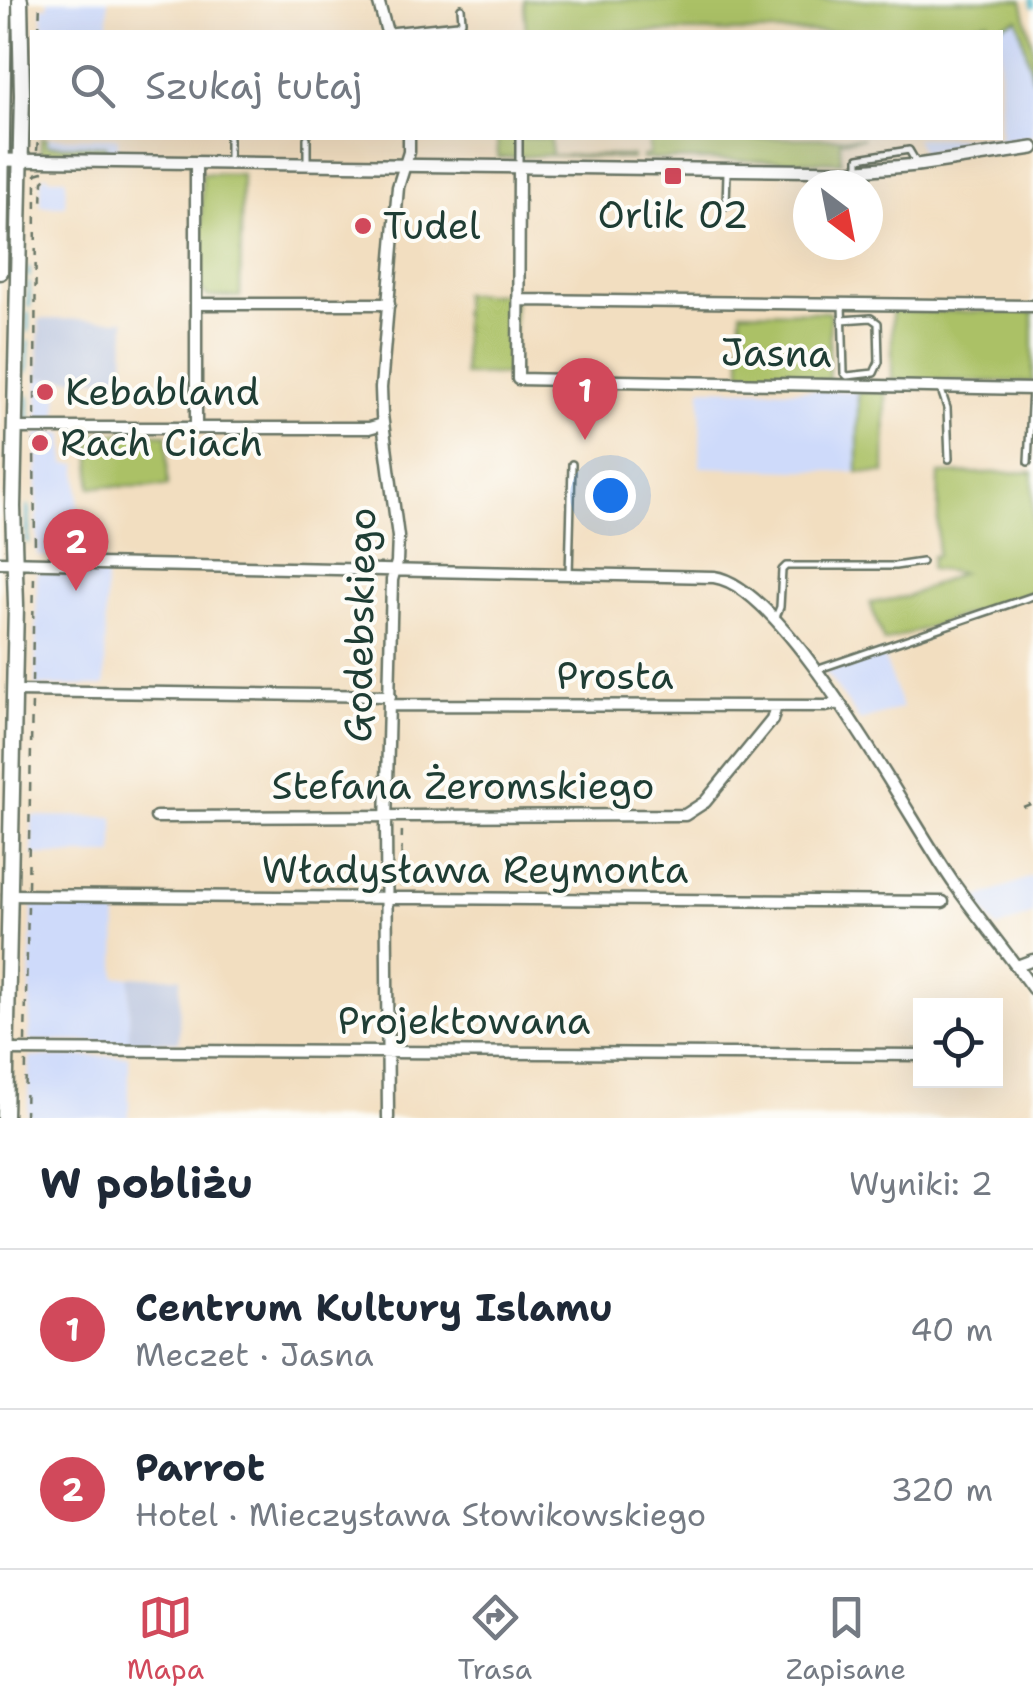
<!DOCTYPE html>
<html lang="pl">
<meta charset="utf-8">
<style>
:root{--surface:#fff;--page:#f6f6f7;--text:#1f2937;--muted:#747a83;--line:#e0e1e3;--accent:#d1495b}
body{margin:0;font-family:"Shantell Sans",sans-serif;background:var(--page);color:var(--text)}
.controls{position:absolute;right:30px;bottom:30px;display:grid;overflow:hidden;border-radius:0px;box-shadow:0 10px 40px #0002}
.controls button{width:90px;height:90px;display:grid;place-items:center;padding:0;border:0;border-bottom:2px solid var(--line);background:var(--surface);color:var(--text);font:50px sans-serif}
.compass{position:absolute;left:793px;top:170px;width:90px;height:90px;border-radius:50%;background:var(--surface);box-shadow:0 10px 40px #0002;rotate:148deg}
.you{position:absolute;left:610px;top:495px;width:35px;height:35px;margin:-25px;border:8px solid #fff;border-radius:50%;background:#1a73e8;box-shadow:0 0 0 15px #1a73e833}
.badge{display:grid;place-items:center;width:65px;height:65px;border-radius:50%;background:var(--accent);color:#fff;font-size:32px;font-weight:700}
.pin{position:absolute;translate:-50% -82px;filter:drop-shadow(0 2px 5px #0008)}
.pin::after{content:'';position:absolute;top:52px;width:35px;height:30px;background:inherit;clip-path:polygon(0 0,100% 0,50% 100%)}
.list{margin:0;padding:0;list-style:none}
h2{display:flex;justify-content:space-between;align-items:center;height:130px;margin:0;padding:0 40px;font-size:42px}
h2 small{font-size:32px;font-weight:400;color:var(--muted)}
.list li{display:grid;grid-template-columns:65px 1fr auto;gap:30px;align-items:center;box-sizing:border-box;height:160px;padding:0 40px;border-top:2px solid var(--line)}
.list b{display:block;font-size:38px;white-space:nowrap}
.list p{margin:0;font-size:32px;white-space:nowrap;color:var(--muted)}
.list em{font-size:32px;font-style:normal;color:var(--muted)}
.icon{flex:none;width:55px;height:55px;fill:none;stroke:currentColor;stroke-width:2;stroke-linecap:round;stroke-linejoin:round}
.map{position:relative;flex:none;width:1033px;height:1118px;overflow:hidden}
.search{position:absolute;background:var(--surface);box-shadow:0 10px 40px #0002;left:30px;right:30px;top:30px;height:110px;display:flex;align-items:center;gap:25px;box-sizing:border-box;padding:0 35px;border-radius:0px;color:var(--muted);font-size:38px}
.sheet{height:450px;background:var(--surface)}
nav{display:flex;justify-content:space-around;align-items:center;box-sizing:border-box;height:140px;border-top:2px solid var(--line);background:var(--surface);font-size:28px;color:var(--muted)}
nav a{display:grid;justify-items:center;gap:5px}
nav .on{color:var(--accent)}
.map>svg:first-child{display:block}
.built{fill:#cedafa}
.industrial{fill:#b9c4de}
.green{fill:#abc166;stroke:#657f4d;stroke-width:2.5}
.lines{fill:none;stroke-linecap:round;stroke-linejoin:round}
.stream{stroke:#4ab4c8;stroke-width:4}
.service-casing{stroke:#697565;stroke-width:10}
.minor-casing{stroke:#697565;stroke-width:15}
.tertiary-casing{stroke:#697565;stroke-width:16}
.secondary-casing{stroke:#697565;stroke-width:19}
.path{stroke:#697565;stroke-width:2.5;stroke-dasharray:8 8;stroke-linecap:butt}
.service{stroke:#fff;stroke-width:5}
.minor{stroke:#fff;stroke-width:10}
.tertiary{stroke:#fff;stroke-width:11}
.secondary{stroke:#fff;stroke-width:14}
.poi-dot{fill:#d1495b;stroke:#fdfcf7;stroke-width:4}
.labels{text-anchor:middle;stroke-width:8;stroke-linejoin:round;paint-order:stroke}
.poi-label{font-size:38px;fill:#1f3d34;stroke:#fdfcf7;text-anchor:start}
.street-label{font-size:38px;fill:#1f3d34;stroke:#fdfcf7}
</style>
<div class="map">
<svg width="1033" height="1118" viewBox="0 0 1033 1118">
<rect width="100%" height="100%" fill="#fdfcf7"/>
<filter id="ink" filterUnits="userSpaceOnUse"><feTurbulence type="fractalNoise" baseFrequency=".01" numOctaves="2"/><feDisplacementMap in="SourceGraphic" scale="20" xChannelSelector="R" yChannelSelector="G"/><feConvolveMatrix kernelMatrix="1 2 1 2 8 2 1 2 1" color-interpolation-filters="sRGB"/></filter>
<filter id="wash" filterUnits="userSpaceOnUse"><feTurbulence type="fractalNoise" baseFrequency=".0048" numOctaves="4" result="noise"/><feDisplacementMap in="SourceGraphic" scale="40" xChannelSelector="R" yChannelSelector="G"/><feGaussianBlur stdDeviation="2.25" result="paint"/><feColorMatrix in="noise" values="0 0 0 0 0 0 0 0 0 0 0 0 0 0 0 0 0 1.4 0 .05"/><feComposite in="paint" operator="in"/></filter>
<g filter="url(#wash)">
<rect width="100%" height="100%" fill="#f2dec0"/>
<!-- built -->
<path class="built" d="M48 0H108V29L43 30 42 7H48Z
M1015 0 1033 80V136L922 152 915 138H1000V32H901Z
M47 138H118V151L125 157H98L107 149 105 146 47 145Z
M46 174 49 178H66L65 206H41V180Z
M38 378 60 379 56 424 38 423Z
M701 388 858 391V472L700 467Z
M37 433H65V464H78L79 557 37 556Z
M37 571 106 573 105 686H35Z
M882 652 902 708 860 721 825 671Z
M32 816 114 817V855H32Z
M1033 876V914L997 929 976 899Z
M32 902 117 904 116 977H130L129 1042 29 1041Z
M129 1056V1118H28L29 1057Z"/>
<!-- industrial -->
<path class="industrial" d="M39 319 125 320 124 379 38 378Z
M130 977H180L179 1042H129Z"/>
<!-- green -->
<path class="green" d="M524 0H1022L1033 48V80L1018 19 990 29 988 21 965 27 966 32H526Z
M41 138H47V145L105 146 107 149 98 157 40 155Z
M497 138H550L552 155 632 156V159L551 155 498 158Z
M649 138H864L840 141 841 162 642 159V156L649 155Z
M202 173 242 174 240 297H208L201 290Z
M462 294H514V373L511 375H464Z
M741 311 830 312 829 380 741 378Z
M892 311 1033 312V382L892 380Z
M858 391 886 392 885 473 858 472Z
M91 433 167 434 168 486 91 487Z
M1033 472V592L884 642 870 603 906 597 961 573 930 569 932 556H937L939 474Z"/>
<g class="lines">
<!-- stream -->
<path class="stream" d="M1032 0 1033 6
M29 269V276
M29 284V306
M28 331V314
M27 371 28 343
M28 420V397
M28 542V507"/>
</g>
</g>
<g filter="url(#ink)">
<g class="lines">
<!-- service casing -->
<g class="service-casing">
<path id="service" d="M390 31 458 24 462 21 461 8
M519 138V164
M229 160V138
M307 162V138
M859 170V158L909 150 916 162
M726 206 727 172
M842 304 844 373 847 376 874 373 879 362 878 323 871 318 842 320
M941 390 947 408 949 459
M1028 462 1032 389
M569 574 572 464
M776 617 780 607 782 570 786 566H895L922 562
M816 670 1033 596"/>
</g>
<!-- minor casing -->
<g class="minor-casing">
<path id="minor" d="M378 0 387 32
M196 163V428
M519 167 518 379 1033 389
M521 300 1033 306
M196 304H389
M15 428H369L383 424
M0 562 714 577C787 587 910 822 955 885 980 920 1008 954 1033 989
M13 691 390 696
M390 705 826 706 839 703
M156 817 685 815 705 802 772 720 776 706
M8 895 943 902
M1017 966 1033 960
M6 1050 920 1055
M388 1118 386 825 392 580 397 562 398 537 382 415 381 388 398 187 409 152V138"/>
</g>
<!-- tertiary casing -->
<g class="tertiary-casing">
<path id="tertiary" d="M2 160 849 171 917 165 1033 148"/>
</g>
<!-- secondary casing -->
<g class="secondary-casing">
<path id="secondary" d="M0 272 4 0
M5 1118 16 605 13 507 22 95 20 0"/>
</g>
<!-- path -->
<path class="path" d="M39 32 40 0
M37 151 38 138
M36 174 43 172 47 177 43 181 42 205
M35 416 36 174
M34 440 35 552
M32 682 34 575
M1023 807 1033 803
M28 887 32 700
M401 887 402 826
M25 1042 28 905
M25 1118 26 1060"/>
<!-- service -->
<use href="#service" class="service"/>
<!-- minor -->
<use href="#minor" class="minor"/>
<!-- tertiary -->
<use href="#tertiary" class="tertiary"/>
<!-- secondary -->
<use href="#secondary" class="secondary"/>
</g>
</g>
<!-- markers -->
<g class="poi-dot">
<rect x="663" y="166" width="20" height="20" rx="5"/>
<circle cx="363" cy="226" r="10"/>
<circle cx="45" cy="392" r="10"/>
<circle cx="40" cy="443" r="10"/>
</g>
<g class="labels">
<!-- poi labels -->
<g class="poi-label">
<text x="673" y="228" text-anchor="middle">Orlik 02</text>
<text x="383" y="239">Tudel</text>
<text x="65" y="405">Kebabland</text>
<text x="60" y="456">Rach Ciach</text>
</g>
<!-- street labels -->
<g class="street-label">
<text transform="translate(776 353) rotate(1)" y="13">Jasna</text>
<text transform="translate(360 625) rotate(-89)" y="13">Godebskiego</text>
<text x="615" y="689">Prosta</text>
<text x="463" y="799">Stefana Żeromskiego</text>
<text x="475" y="883">Władysława Reymonta</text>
<text x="464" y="1034">Projektowana</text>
</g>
</g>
</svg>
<div class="controls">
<button><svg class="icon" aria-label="locate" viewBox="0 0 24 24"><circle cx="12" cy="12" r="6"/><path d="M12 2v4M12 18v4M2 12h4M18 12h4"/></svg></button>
</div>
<svg class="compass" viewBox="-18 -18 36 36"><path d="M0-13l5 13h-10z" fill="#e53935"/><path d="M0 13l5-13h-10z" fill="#747a83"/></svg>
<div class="you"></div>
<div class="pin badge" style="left:585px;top:440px">1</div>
<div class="pin badge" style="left:76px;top:591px">2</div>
<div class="search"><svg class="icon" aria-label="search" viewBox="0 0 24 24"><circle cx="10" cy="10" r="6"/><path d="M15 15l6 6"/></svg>Szukaj tutaj</div>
</div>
<section class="sheet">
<h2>W pobliżu<small>Wyniki: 2</small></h2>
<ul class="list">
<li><span class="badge">1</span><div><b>Centrum Kultury Islamu</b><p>Meczet · Jasna</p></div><em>40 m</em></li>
<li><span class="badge">2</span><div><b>Parrot</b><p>Hotel · Mieczysława Słowikowskiego</p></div><em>320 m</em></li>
</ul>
</section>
<nav>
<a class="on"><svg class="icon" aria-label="map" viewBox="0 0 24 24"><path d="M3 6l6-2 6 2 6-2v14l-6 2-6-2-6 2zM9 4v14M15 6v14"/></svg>Mapa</a>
<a><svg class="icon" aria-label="directions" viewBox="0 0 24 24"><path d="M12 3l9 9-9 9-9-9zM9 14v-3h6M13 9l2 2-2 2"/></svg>Trasa</a>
<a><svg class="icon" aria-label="saved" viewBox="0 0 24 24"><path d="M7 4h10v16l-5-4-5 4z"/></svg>Zapisane</a>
</nav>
